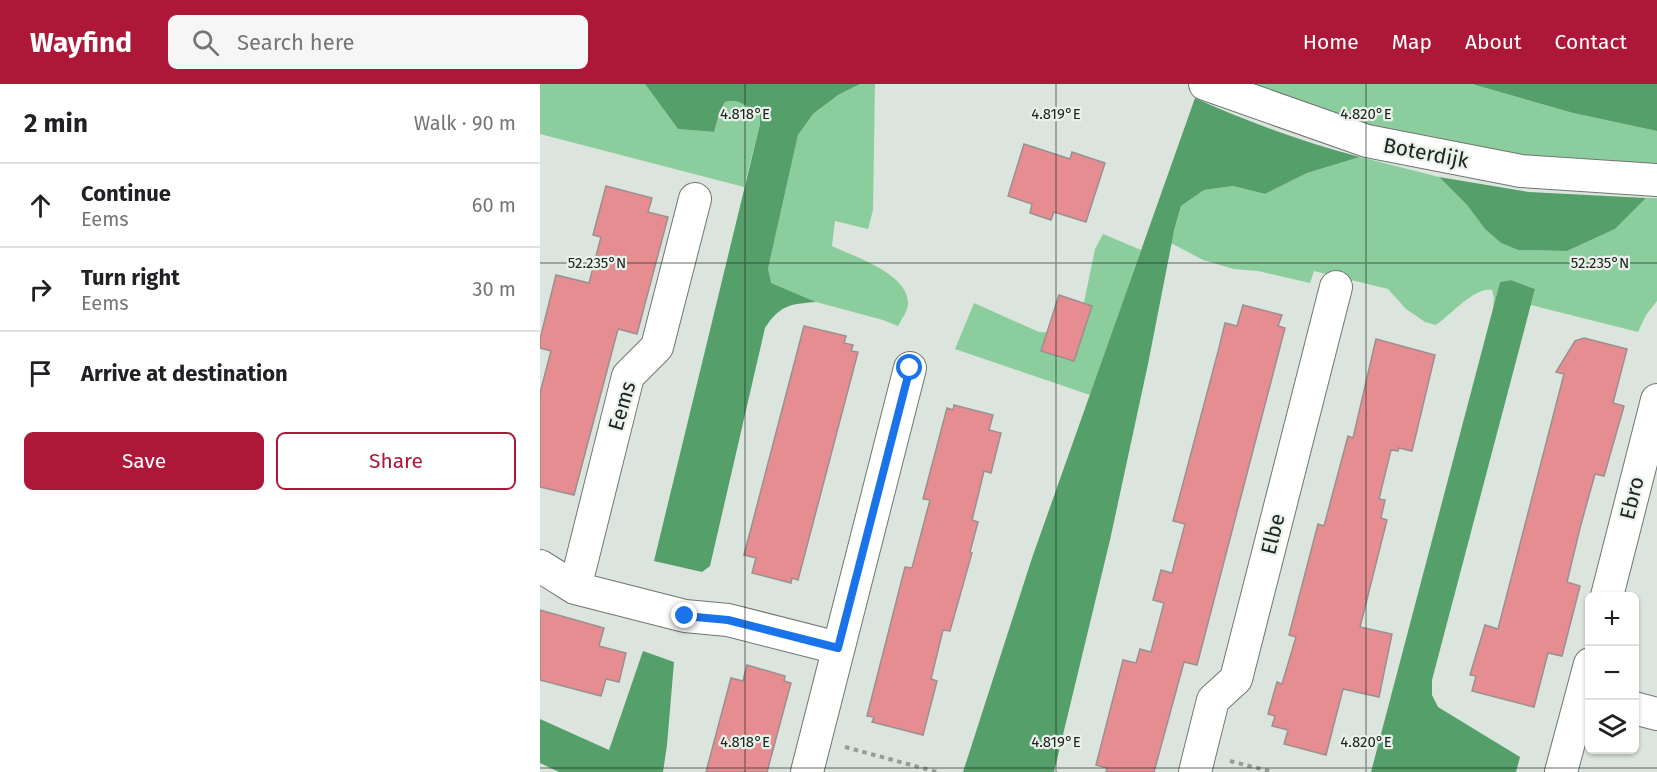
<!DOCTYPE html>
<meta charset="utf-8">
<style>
:root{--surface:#fff;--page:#f6f6f6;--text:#202124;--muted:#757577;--line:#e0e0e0;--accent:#ad1838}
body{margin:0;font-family:"Fira Sans",sans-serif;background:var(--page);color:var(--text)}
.controls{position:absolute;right:18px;bottom:18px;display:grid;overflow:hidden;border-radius:9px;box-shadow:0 2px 4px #0004}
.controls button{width:54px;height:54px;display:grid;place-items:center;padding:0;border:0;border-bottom:2px solid var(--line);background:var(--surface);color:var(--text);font:30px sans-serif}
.stop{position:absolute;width:18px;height:18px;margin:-14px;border:4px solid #1a73e8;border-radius:50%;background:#fff}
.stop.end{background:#1a73e8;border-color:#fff;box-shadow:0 2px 6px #0008}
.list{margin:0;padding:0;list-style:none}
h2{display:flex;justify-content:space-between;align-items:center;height:78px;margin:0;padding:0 24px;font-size:26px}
h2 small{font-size:20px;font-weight:400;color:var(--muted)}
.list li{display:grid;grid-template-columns:39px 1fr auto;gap:18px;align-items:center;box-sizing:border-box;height:84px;padding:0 24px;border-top:2px solid var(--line)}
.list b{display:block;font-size:22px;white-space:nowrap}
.list p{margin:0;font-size:20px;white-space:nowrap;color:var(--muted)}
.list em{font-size:20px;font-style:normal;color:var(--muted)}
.actions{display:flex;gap:12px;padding:18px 24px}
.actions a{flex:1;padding:14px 0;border:2px solid var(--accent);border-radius:9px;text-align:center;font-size:21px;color:var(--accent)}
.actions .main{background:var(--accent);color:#fff}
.icon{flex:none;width:33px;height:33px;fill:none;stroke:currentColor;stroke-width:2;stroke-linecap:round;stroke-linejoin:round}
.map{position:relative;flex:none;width:1117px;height:688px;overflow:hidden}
header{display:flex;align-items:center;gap:36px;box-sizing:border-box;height:84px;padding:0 30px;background:var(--accent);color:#fff}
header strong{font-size:28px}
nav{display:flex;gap:33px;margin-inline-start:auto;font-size:21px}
.search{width:420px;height:54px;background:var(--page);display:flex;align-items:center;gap:15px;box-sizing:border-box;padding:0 21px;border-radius:9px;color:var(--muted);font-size:22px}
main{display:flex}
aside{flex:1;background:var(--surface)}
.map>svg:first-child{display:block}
.green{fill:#8ccd9d}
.water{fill:#559f6b}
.building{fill:#e68d91;stroke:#9c8f90;stroke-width:1.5}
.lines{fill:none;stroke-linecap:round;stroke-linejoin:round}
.minor-casing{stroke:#6e7770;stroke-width:34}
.path{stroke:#959d97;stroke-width:4;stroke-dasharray:4.5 4.5;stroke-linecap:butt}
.minor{stroke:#fff;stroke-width:32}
.route{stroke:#1a73e8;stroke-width:8}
.ticks{fill:none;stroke:#202421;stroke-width:1.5;stroke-opacity:0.45}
.labels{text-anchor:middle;stroke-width:4.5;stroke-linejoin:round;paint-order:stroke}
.street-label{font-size:21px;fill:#202421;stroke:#e8f2ea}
.ticks-label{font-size:15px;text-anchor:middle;fill:#202421;stroke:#e8f2ea;stroke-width:4.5;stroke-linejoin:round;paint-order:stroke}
</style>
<header>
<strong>Wayfind</strong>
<div class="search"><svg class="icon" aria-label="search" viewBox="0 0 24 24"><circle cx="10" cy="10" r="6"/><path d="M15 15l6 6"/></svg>Search here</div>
<nav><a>Home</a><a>Map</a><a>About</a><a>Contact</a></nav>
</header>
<main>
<aside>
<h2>2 min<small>Walk · 90 m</small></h2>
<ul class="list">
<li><svg class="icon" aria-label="ahead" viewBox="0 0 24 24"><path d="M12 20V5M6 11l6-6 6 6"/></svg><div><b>Continue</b><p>Eems</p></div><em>60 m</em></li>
<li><svg class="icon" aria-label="right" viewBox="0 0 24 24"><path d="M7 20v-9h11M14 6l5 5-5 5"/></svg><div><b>Turn right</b><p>Eems</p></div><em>30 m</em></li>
<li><svg class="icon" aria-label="arrive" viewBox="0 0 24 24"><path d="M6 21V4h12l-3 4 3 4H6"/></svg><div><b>Arrive at destination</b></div></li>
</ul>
<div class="actions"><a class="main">Save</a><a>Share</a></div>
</aside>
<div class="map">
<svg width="1117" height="688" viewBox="0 0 1117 688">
<rect width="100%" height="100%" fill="#dbe5dd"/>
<!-- green -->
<path class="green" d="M0 0H105L138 45 174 48 180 27 185 18C199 14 209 23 220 30V40L204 103 0 50Z
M320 0H335L333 126 328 145 295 137 292 162C315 173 370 190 368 221 367 228 361 236 358 242L343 236 276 218 230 199 228 185 258 51 273 30 298 11Z
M705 0H932L1033 29 1117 47V85C1031 78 933 69 849 47 801 34 752 18 705 0Z
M820 73 899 93 927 121 945 145 961 159 978 166 1027 167 1075 145 1106 114H1117V217L1106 231 1098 248 991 221 995 205 971 196 960 198 953 225 954 214 952 206C934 203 912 230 896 241L885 238 866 225 848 205 774 187 770 199 718 187 694 185 663 176 631 159 641 122 664 106 693 102 725 110 767 89Z
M563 150 601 166 550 311 415 265 434 219 499 248 522 249 541 233 555 165Z"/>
<!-- water -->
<path class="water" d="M105 0H320L298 11 273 30 258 51 228 185 231 199 276 218C250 220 240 221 225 244L170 482 162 488 114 477 220 40V31C209 23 199 14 185 18L180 27 174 48 138 45Z
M932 0H1117V47L1033 29Z
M655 14C708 38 763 58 820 73L767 89 725 110 693 102 664 106 641 122 634 147 608 280 570 456 514 688H423L492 474Z
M899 93 989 108 1106 114 1075 145 1027 167 978 166 961 159 945 145 927 121Z
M971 196 995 205 892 596V611L898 623 980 673 976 688H831L960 198Z
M103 567 134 578 127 661 123 688H19L0 679V635L69 666Z"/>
<!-- building -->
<path class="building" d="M484 60 530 75 532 68 565 79 546 138 514 128 511 136 490 129 492 120 468 112Z
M66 102 112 114 108 128 128 133 97 250 78 245 34 411 0 403V309L11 267 0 264V255L16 191 49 199 61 153 53 151Z
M519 211 552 222 534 277 501 267Z
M703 221 742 231 738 242 745 244 657 581 644 578 614 688H566L567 684 556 681 583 576 596 579 600 565 611 568 624 519 613 516 621 486 632 489 645 440 633 437 679 264 685 239 697 242Z
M264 242 306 252 304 259 313 261 311 267 318 268 258 496 252 494 251 499 212 489 216 474 204 471Z
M1044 254 1087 265 1073 319 1084 322 1064 392 1055 390 1040 444 1027 498 1040 502 1022 572 1008 569 994 623 932 607 936 592 930 591 945 541 958 545 1024 290 1016 288 1035 257Z
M836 255 895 271 872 367 859 364 858 367 851 366 839 415 845 416 841 434 847 436 820 543 852 550 839 613 803 605 786 671 744 660 748 646 732 642 735 632 728 630 737 598 742 600 756 553 749 551 778 440 784 442 808 352 813 354Z
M414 321 453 331 449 346 461 349 451 389 444 387 438 412 432 436 438 438 430 468 432 469 410 547 403 546 391 595 397 597 383 651 332 638 334 633 327 632 365 483 372 484 390 416 383 415 407 324 413 326Z
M0 526 64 544 59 562 86 569 79 598 66 595 61 612 0 596Z
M207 581 245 592 244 597 251 599 227 688H166L191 594 203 597Z"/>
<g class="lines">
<!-- minor casing -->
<g class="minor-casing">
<path id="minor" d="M665 0 827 57 981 87 1117 96
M0 482 35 504 145 532 188 536 298 564
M35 504 88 292 117 263 155 115
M1067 512 1117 316
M1094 624 1117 630
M267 688 370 284
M655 688 673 616 696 595 796 203
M1021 688 1050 580"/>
</g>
<!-- path -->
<path class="path" d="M305 663 397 688
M690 677 733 688"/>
<!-- minor -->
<use href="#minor" class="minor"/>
</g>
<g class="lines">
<!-- route -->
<path class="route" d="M145 532 188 536 298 564 370 284"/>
</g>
<!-- ticks -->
<path class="ticks" d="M205 0V688M516 0V688M826 0V688M0 179H1117M0 684H1117"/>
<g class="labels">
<!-- street labels -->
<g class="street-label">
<text transform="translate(886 69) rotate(11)" y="7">Boterdijk</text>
<text transform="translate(82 322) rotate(-74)" y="7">Eems</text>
<text transform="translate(1092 414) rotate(-76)" y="7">Ebro</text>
<text transform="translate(733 450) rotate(-76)" y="7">Elbe</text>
</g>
</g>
<g class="ticks-label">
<text x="205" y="35">4.818°E</text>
<text x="516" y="35">4.819°E</text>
<text x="826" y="35">4.820°E</text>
<text x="57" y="184">52.235°N</text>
<text x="1060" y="184">52.235°N</text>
<text x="205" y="663">4.818°E</text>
<text x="516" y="663">4.819°E</text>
<text x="826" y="663">4.820°E</text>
</g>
</svg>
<div class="controls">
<button>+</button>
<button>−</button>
<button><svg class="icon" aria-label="layers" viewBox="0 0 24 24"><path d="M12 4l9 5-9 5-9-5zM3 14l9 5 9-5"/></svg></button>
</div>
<div class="stop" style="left:370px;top:284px"></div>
<div class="stop end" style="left:145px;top:532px"></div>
</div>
</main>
